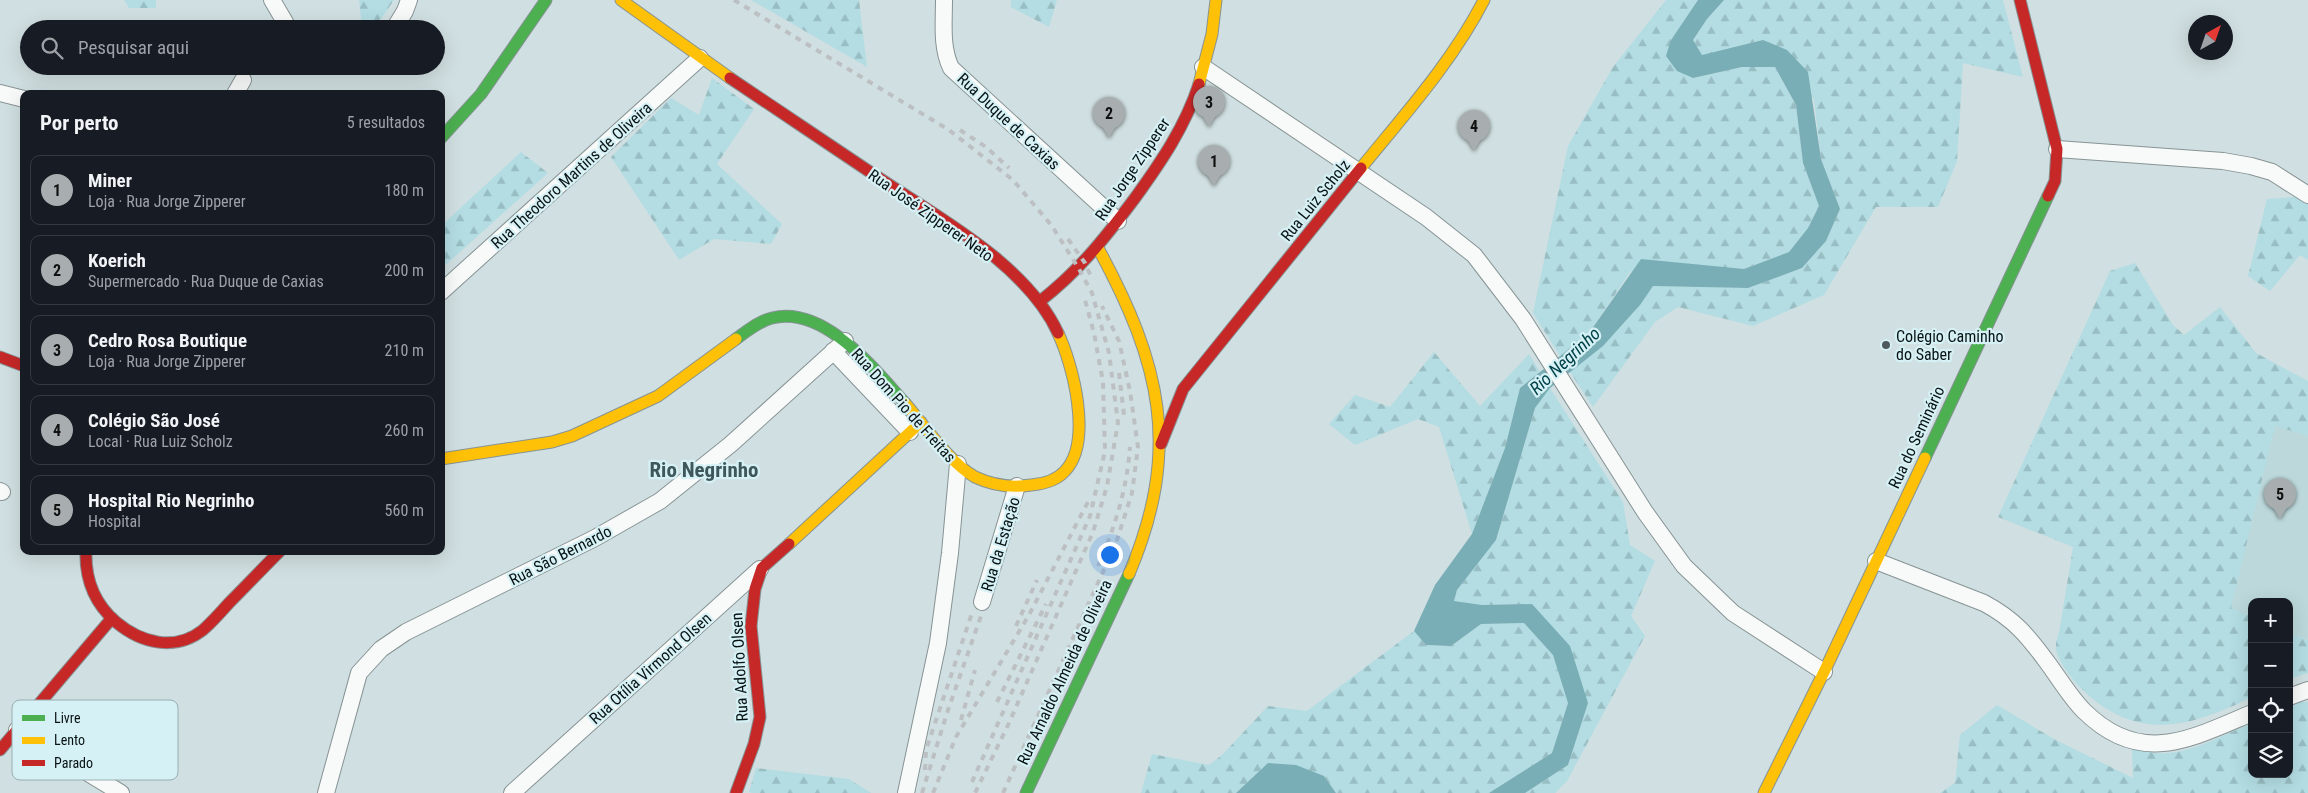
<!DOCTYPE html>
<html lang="pt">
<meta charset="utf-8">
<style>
:root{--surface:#171b24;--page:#20242c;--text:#f1f3f6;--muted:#9ea1a6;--line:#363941;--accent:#a8aeb0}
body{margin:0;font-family:"Roboto Condensed",sans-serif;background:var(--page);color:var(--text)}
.controls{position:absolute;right:15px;bottom:15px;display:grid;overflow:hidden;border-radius:10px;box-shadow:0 5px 20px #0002}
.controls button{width:45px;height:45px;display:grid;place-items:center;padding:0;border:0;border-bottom:1px solid var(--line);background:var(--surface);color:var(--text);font:25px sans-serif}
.compass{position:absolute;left:2188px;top:15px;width:45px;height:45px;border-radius:50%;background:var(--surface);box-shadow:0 5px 20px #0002;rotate:40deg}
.you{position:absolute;left:1109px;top:554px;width:18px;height:18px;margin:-12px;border:4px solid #fff;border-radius:50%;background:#1a73e8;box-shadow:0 0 0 8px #1a73e833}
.badge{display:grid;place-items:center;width:32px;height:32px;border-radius:50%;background:var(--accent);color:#111;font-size:16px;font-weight:700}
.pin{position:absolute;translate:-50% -41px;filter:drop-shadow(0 1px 2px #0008)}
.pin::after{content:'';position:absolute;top:26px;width:18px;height:15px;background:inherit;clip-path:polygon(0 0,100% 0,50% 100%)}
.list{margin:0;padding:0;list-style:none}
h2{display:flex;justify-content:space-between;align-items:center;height:65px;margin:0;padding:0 20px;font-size:21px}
h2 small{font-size:16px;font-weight:400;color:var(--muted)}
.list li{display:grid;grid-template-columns:32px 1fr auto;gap:15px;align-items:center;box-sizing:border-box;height:70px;margin:0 10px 10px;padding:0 10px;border:1px solid var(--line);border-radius:10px}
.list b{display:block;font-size:19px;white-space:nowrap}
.list p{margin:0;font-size:16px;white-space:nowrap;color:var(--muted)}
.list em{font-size:16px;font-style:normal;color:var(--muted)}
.icon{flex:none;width:28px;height:28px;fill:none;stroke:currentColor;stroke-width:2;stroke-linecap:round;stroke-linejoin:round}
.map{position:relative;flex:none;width:2308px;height:793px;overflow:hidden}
.search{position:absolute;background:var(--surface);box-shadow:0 5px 20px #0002;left:20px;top:20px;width:425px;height:55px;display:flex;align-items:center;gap:12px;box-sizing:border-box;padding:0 18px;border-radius:28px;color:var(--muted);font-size:19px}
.panel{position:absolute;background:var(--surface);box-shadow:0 5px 20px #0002;left:20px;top:90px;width:425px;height:465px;border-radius:10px}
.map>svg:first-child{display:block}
.built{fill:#bcd8db}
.forest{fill:url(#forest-firs)}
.water{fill:#79aeb6}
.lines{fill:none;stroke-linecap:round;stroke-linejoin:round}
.street-casing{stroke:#879394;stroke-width:18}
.fast-casing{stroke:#879394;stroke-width:13}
.slow-casing{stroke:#879394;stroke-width:13}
.jam-casing{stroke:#879394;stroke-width:13}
.street{stroke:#f8fafa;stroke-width:16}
.fast{stroke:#4caf50;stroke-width:11}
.slow{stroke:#ffc107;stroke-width:11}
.jam{stroke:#c62828;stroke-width:11}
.rail{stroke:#bcc0c2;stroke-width:4;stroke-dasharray:6 6;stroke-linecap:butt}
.poi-dot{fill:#4e5a5b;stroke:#d6f1f5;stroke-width:2}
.labels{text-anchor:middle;stroke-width:4.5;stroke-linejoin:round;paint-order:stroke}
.street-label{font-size:16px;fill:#081213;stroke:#d6f1f5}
.poi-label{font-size:16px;fill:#081213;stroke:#d6f1f5;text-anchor:start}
.water-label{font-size:18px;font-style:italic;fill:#004249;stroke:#d6f1f5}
.district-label{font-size:21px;font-weight:bold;fill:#3f575a;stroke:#d6f1f5}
.key{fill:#d6f1f5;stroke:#98aeb1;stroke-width:1}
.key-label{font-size:14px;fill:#081213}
</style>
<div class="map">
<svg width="2308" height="793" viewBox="0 0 2308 793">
<defs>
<pattern id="forest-firs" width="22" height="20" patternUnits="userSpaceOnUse" patternTransform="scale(1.25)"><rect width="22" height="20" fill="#b3dde3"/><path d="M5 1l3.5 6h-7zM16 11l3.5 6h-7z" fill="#98bdc2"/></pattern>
</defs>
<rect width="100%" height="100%" fill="#d0dfe1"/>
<!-- built -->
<path class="built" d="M2275 425 2308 436V640L2289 633V602H2252V617L2230 609Z"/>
<!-- forest -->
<path class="forest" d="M124 0H156V8H129Z
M359 0H394L381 19 362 27Z
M751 0H859L867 67Z
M1011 0H1057L1049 27 1011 7Z
M1666 0H1698L1671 40 1693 78 1742 67H1775L1796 105 1803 163 1819 206 1808 228 1789 252 1744 269 1694 266 1631 271 1589 333 1560 356 1533 313 1568 146 1613 67Z
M1724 0H2003L2023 77 1963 63 1957 161 1938 207H1876L1824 295 1753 326 1678 307 1655 322 1593 407 1570 372C1602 347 1630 320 1653 286L1748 288 1802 268 1826 241 1840 209 1821 159 1814 99 1763 40 1702 56 1693 40 1707 19Z
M712 78 754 109 717 164 782 224 771 244 714 239 679 260 611 157 671 98 699 115Z
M521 152 548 173 441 269V226Z
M2308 196V260L2300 255 2270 291 2248 276 2267 199Z
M2135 263 2173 325 2184 335 2220 307 2256 353 2308 381V436L2275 426 2231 608 2252 617V697C2192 726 2141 743 2086 693 2075 683 2059 664 2056 649 2055 643 2059 633 2060 627 2064 600 2069 574 2073 547L1998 517 2110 271Z
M1434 352 1480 406 1529 354 1540 372 1520 388 1505 448 1472 534 1439 427 1418 419 1355 445 1329 424 1355 395 1390 407Z
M1550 388 1623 502 1630 545 1655 561 1631 616 1645 636 1567 781 1555 793H1525L1568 765 1588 703 1532 604 1482 605 1454 601 1457 590 1496 540 1535 408Z
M1524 623 1553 655 1568 703 1552 753 1489 793H1336L1324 776 1268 763 1236 793H1141L1152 754 1209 765 1222 755 1268 706 1307 711 1414 631 1426 645 1451 646 1481 624Z
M2289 633 2308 640V673L2289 679Z
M2301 702H2308V793H1940L1955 783 1960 735 1997 705 2054 739 2133 778 2132 748C2140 750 2148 752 2155 753 2188 756 2222 735 2252 723V774H2289V707Z
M756 768 849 779 871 793H752L749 792Z"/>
<!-- water -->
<path class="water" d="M1698 0H1724L1707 19 1693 40 1702 55 1763 40 1787 50 1808 72 1821 159 1840 209 1826 241 1802 268 1748 288 1653 286 1640 305 1603 346 1550 388 1535 408 1496 540 1457 590 1454 601 1482 605 1532 604 1570 646 1588 703 1568 765 1525 793H1489L1552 753 1568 703 1553 655 1524 623 1481 624 1451 646 1426 645 1414 631 1435 585 1472 534 1505 448 1520 388 1589 333 1641 259 1744 269 1789 252 1808 228 1819 206 1803 163 1796 105 1775 67H1742L1693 78 1677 71 1666 56 1671 40Z
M1268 763 1296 765 1324 776 1336 793H1236Z"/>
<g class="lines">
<!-- street casing -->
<g class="street-casing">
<path id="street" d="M272 0 289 29
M944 0C944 23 941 47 951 68L1118 221
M394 29 405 11 409 0
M1203 67 1426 217 1474 255 1523 319 1645 512 1684 566 1733 613 1824 672
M0 93 24 99
M235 94 243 80
M2057 149 2223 161 2251 166 2272 172 2308 195
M441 292 700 58
M833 351 910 432
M0 491 2 492
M1876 561 1984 603C2014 619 2028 636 2047 662 2059 678 2070 697 2084 711 2141 767 2190 739 2252 713
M982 602 1017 486
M2289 697 2308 690
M17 730 121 793
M326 793 359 673 381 649 406 632 595 538 660 501 731 444 845 341
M512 793 760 569
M906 793 938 643 950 553 958 464"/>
</g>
<!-- fast casing -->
<g class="fast-casing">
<path id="fast" d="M441 138 481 94 546 0
M736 339C747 331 759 321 772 318 824 305 874 369 905 403
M1925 458 2048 196
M1026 793 1129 574"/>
</g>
<!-- slow casing -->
<g class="slow-casing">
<path id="slow" d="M621 0 730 78
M1199 84 1212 34 1216 0
M1361 168C1405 114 1452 62 1484 0
M1098 248C1161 364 1182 449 1129 574
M905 403C924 425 950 463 975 477 992 485 1012 488 1031 485 1043 484 1056 481 1065 471 1093 442 1073 365 1058 333
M441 459 552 442 572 436 658 396 736 339
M789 544 921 422
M1764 793 1824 672 1925 458"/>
</g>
<!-- jam casing -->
<g class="jam-casing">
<path id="jam" d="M2020 0 2057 149 2055 181 2048 196
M730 78C780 111 829 145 879 178 939 218 1027 265 1058 333
M1039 302C1079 271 1105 238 1135 198 1161 162 1185 127 1199 84
M0 357 24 366
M1161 444 1183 389 1361 168
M86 551C85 580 94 603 116 622 141 643 175 652 203 630 212 622 221 612 229 603 246 586 263 568 280 551
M0 750 112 618
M736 793 754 744 760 717 751 626 755 589 762 568 789 544"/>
</g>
<!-- street -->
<use href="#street" class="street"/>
<!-- fast -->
<use href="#fast" class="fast"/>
<!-- slow -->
<use href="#slow" class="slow"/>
<!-- jam -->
<use href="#jam" class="jam"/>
<!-- rail -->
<path class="rail" d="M734 0 949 130 1013 180 1052 226 1079 269 1092 293 1109 353 1118 423 1107 486 1093 532 1009 723 975 793
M960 130 986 147 1009 168
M1068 239 1085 263 1092 279
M1119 373 1124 415
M1098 566C1115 527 1127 489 1130 447
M1016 626 1037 580
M997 702 1046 604
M961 720 975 670
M925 770 926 750 972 613
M972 782 1090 516 1105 451 1103 382 1094 333 1085 300
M922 793 948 710 981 616
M933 793 956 737 1029 615 1090 498
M1003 793 1116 543 1132 493 1138 447 1130 391 1119 341 1102 306"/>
</g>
<!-- markers -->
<circle class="poi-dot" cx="1886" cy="345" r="5"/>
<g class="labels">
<!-- street labels -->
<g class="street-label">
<text transform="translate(1009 121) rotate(43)" y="6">Rua Duque de Caxias</text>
<text transform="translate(1132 169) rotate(-56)" y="6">Rua Jorge Zipperer</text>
<text transform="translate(571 175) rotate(-42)" y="6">Rua Theodoro Martins de Oliveira</text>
<text transform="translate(1315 200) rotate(-51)" y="6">Rua Luiz Scholz</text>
<text transform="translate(931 215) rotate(35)" y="6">Rua José Zipperer Neto</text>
<text transform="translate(904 405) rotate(48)" y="6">Rua Dom Pio de Freitas</text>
<text transform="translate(1916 437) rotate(-65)" y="6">Rua do Seminário</text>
<text transform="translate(1000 544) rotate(-73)" y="6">Rua da Estação</text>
<text transform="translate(560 555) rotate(-27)" y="6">Rua São Bernardo</text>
<text transform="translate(739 667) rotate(-93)" y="6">Rua Adolfo Olsen</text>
<text transform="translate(650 668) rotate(-42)" y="6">Rua Otília Virmond Olsen</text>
<text transform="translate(1064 672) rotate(-65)" y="6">Rua Arnaldo Almeida de Oliveira</text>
</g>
<!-- poi labels -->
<g class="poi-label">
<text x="1896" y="342">Colégio Caminho<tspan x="1896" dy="18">do Saber</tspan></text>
</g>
<!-- water labels -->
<g class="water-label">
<text transform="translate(1565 361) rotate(-43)" y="6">Rio Negrinho</text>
</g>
<!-- district labels -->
<g class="district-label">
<text x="704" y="477">Rio Negrinho</text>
</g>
</g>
<!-- legend -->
<rect x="12" y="700" width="166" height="80" rx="8" class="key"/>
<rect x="22" y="715" width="23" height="6" fill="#4caf50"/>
<rect x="22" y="737" width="23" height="7" fill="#ffc107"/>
<rect x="22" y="760" width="23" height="6" fill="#c62828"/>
<g class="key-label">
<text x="54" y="723">Livre</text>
<text x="54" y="745">Lento</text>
<text x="54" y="768">Parado</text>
</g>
</svg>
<div class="controls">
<button>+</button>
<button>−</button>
<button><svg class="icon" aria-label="locate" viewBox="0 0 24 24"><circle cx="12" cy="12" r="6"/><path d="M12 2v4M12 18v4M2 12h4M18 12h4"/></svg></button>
<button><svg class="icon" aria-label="layers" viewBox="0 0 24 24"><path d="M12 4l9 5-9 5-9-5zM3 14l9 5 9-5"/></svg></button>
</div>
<svg class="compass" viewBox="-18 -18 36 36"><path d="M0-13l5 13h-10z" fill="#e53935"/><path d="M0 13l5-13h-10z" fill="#9ea1a6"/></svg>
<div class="you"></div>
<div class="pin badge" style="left:1214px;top:186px">1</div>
<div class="pin badge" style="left:1109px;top:138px">2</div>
<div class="pin badge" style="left:1209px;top:127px">3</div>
<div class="pin badge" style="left:1474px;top:151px">4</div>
<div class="pin badge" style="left:2280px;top:519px">5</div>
<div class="search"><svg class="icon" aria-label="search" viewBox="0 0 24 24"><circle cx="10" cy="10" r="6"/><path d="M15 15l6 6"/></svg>Pesquisar aqui</div>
<section class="panel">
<h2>Por perto<small>5 resultados</small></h2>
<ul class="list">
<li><span class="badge">1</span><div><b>Miner</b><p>Loja · Rua Jorge Zipperer</p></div><em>180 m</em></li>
<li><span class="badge">2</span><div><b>Koerich</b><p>Supermercado · Rua Duque de Caxias</p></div><em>200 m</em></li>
<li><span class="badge">3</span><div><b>Cedro Rosa Boutique</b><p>Loja · Rua Jorge Zipperer</p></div><em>210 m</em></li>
<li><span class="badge">4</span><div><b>Colégio São José</b><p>Local · Rua Luiz Scholz</p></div><em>260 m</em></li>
<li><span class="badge">5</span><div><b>Hospital Rio Negrinho</b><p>Hospital</p></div><em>560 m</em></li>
</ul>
</section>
</div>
